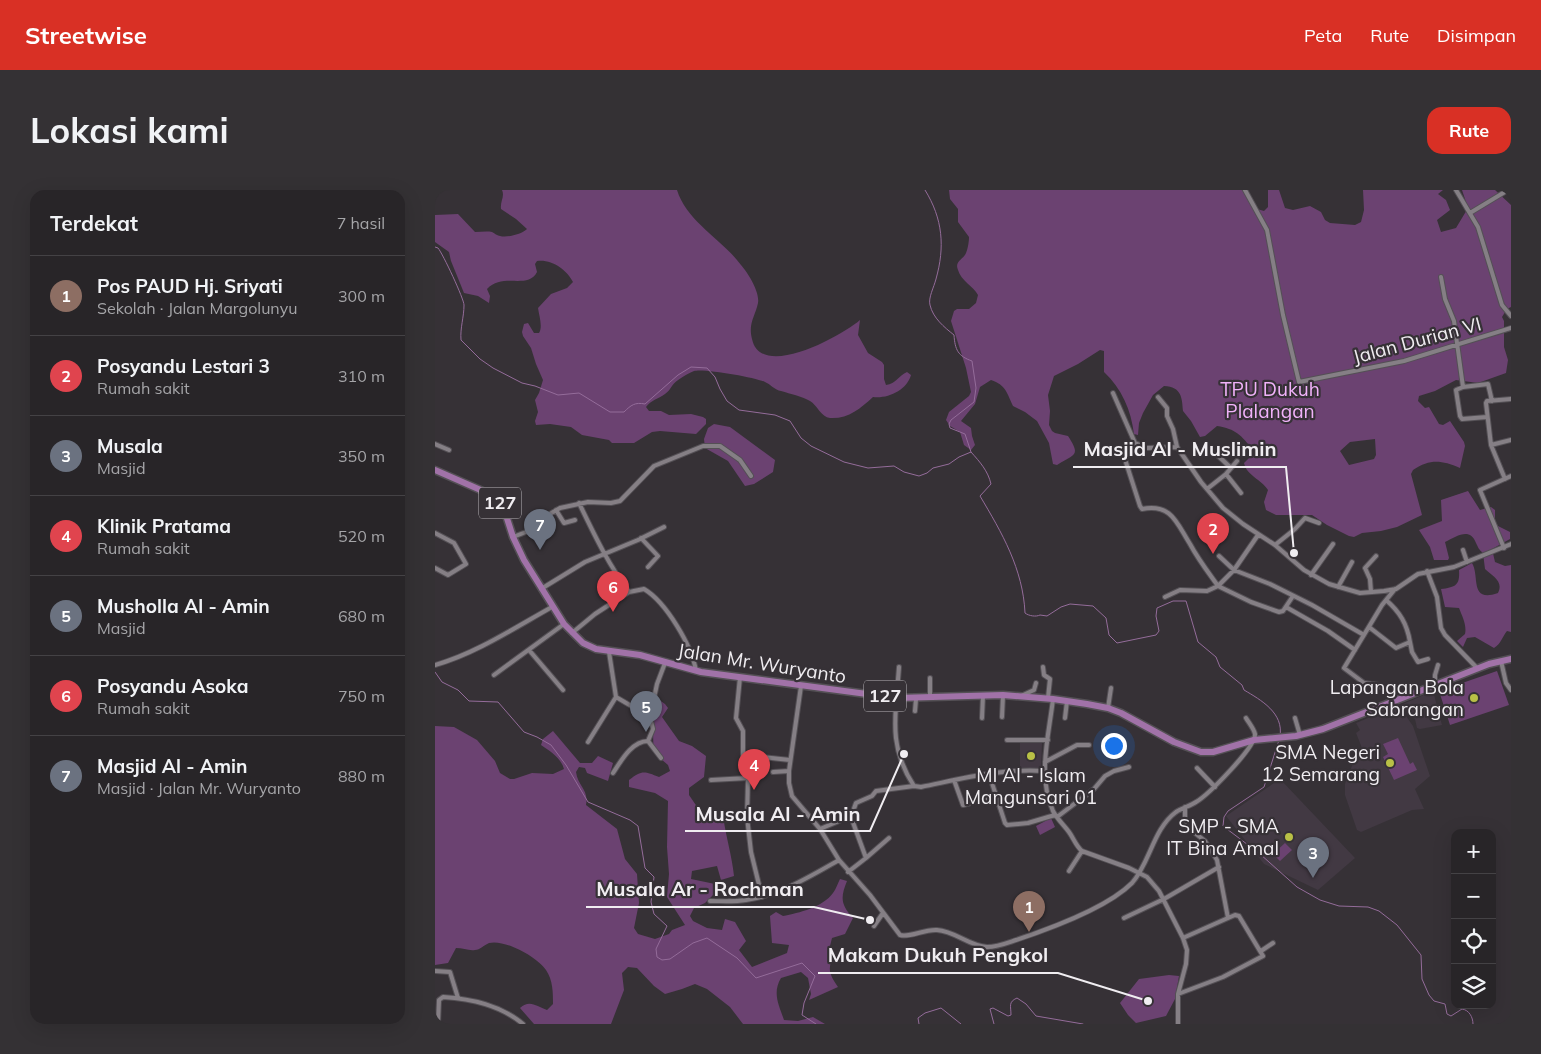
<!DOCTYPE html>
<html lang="id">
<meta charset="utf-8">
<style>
:root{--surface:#282528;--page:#343134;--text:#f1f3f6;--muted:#a5a5a8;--line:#444245;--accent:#d93025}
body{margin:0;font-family:Mulish,sans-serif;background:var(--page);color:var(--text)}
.controls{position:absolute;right:15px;bottom:15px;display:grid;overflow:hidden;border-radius:10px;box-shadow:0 5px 20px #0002}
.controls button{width:45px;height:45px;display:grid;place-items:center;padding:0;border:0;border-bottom:1px solid var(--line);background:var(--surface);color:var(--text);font:25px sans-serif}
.you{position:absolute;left:678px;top:555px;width:18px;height:18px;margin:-12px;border:4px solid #fff;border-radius:50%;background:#1a73e8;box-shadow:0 0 0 8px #1a73e833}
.badge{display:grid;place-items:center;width:32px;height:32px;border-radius:50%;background:var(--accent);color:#fff;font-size:16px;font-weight:700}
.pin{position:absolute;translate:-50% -41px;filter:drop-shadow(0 1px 2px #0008)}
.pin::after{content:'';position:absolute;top:26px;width:18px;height:15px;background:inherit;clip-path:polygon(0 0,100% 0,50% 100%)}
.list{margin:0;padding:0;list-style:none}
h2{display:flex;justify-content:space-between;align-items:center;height:65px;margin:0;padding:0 20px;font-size:21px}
h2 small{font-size:16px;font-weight:400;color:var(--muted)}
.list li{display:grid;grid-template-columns:32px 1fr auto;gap:15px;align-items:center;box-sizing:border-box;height:80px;padding:0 20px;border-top:1px solid var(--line)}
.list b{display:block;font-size:19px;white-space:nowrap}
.list p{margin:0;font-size:16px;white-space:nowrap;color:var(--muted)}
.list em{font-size:16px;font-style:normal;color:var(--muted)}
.icon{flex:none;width:28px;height:28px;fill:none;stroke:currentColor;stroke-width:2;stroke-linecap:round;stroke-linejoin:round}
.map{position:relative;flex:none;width:1076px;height:834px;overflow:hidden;border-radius:15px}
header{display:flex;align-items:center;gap:30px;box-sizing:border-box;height:70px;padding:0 25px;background:var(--accent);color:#fff}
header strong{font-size:24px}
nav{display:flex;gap:28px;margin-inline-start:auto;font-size:18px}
.intro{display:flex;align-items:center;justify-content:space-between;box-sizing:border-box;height:120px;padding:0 30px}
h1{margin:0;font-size:35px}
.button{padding:12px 22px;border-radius:15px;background:var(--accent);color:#fff;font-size:18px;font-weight:700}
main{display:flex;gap:30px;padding:0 30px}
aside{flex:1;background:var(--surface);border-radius:15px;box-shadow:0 5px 20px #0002}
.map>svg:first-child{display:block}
.built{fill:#423943}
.green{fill:#6b4271;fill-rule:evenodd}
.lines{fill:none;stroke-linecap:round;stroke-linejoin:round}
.stream{stroke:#946c9a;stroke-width:1}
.minor-casing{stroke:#545055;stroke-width:6}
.primary-casing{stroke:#545055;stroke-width:9}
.minor{stroke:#857f85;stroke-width:4}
.primary{stroke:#a172a8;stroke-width:6}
.poi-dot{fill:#b9c046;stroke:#363136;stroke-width:2}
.labels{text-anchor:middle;stroke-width:4.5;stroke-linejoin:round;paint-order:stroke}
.shield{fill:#363136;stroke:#b8b5b9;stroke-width:1}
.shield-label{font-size:18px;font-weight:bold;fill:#f0edf1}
.street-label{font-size:19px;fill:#f0edf1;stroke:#363136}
.park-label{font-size:19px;fill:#f1b2fa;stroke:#363136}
.poi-label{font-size:19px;fill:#f0edf1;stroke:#363136;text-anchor:end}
.leader{fill:none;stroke:#f0edf1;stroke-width:2}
.callout-dot{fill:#f0edf1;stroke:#363136;stroke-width:2}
.callout-label{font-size:20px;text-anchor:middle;font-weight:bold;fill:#f0edf1;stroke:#363136;stroke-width:4.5;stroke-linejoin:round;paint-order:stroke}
</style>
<header>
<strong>Streetwise</strong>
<nav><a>Peta</a><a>Rute</a><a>Disimpan</a></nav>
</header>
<div class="intro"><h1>Lokasi kami</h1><a class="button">Rute</a></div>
<main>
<aside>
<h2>Terdekat<small>7 hasil</small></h2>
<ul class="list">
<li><span class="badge" style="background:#8d6e63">1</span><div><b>Pos PAUD Hj. Sriyati</b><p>Sekolah · Jalan Margolunyu</p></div><em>300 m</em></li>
<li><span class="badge" style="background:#e0444e">2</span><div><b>Posyandu Lestari 3</b><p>Rumah sakit</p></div><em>310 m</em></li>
<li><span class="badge" style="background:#6b7280">3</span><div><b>Musala</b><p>Masjid</p></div><em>350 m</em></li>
<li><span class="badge" style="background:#e0444e">4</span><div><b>Klinik Pratama</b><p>Rumah sakit</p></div><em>520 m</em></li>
<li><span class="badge" style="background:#6b7280">5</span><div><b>Musholla Al - Amin</b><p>Masjid</p></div><em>680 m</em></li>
<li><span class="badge" style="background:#e0444e">6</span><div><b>Posyandu Asoka</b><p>Rumah sakit</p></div><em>750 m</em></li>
<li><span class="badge" style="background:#6b7280">7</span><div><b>Masjid Al - Amin</b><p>Masjid · Jalan Mr. Wuryanto</p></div><em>880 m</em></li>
</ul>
</aside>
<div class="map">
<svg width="1076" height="834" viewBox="0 0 1076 834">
<rect width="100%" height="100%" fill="#363136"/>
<!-- built -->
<path class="built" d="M998 501 1007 535 985 539 982 538 980 529 976 527 975 520 970 521 968 514Z
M962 516 965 525 971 526 978 536 995 586 980 599 989 619 977 620 926 642 922 640 910 605V594L920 568 927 558 921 543 925 540 921 533Z
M585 552 607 553 606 579 585 578Z
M845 589 920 668 883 700 829 674 791 626Z"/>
<!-- green -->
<path class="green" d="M67 0H242C252 32 287 49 306 75 313 83 325 102 323 113 320 127 313 133 317 149 326 191 408 145 425 130L423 145 433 163 447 172 449 175V189L451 195C461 194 464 185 472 182L476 185C472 200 453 209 438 207 425 219 413 229 395 228 386 227 382 215 375 211 366 206 356 204 346 201 340 200 335 194 330 192 320 187 267 178 259 181 252 184 241 190 237 196 235 199 233 202 230 204 223 209 216 210 211 217L214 221H226L234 225 256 224 268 227 271 229V234L261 244 225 241 217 242 199 253H177L174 250 147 245 136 237 115 234 101 235 100 231 103 222 100 210 104 203 108 190 101 174 96 158 88 146 87 142 89 134 93 133 99 143H104C108 137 104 125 103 118L116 104 132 98 138 92C132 80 117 69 102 71L100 74 102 82C93 100 68 82 52 99L55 106 54 113 43 106 29 103 16 71 14 62 0 52V25L23 24 40 42C46 42 52 41 57 42 59 43 63 46 65 46 72 48 87 44 92 39L81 29 66 19C65 11 70 7 67 0Z
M514 0H808L822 19 829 21 833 17V0H844L850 18 858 20 875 16 886 22 890 30 895 33 920 35 926 32 929 20 928 0H1008L1003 4 1011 10 1015 20 1002 30 1006 42 1021 38 1033 18 1027 0H1060L1076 15V117L1072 119 1067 127 1069 131V157L1073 170 1071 183 1043 193 1021 190 1000 201 984 206 983 211 990 218 994 217 1004 234 1008 235 1015 231 1029 252 1030 256 1025 278C1006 270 995 269 978 280L976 284 987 325 962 337 946 341 927 343 919 347 914 346 892 335 877 325H841L831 320 829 312 833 300C826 289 812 286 809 273L815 267 818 260C806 245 801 239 782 236L770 246 765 247 756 231 748 221C747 208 747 197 729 196L718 205 708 223 704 233 703 245 699 244C696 220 687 199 669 182V161L665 160 643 174 619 186 613 205 615 221 614 235 617 241 620 243 633 246C646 266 640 264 622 275L618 274 614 253 602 231 590 222 578 216C572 203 571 195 556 190L545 197 540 214 526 231 536 238 537 246 540 255 536 260 529 255 525 242 515 236 511 230 514 222 534 206 536 202 531 178 516 131 519 121 522 119H534L541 113 543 105C538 96 526 91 523 80 519 71 529 69 531 63 533 58 534 51 534 47L523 32V19L515 9ZM940 249 941 265 939 269 914 275 905 261 915 252Z
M279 234 295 237 340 270 338 282 319 294 310 296 293 271 270 258 269 249 273 238Z
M1033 301 1045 320 1056 317 1060 320V331L1063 336 1075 342V349L1057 359 1060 372 1070 376 1076 375V442L1072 441C1067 447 1066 454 1059 458L1040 447 1032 448 1028 457 1022 451 1030 444C1032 435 1027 426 1024 418L1010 417 1006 399C1021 397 1025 395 1024 380L1037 373C1045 386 1034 413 1063 403 1069 391 1057 386 1050 379L1048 363C1044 360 1043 357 1041 353 1035 337 1022 346 1010 352L1014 368 1013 370H999L995 357 984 340 1007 331 1006 310Z
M1062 481 1074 515 1015 535 1004 501Z
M223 509 230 514 233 518 227 527 244 551 257 556 271 566 269 587 254 598V605L269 627 288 626C291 647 297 666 299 686L286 690 282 676 257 681 256 689 280 694 282 701 270 713 259 718 255 726 258 731 272 738 287 740 290 729 300 732 311 751 304 760 317 777 352 763 354 755 337 753 335 726 341 722 348 726C364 723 388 717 398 703 401 699 403 693 405 689L412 691C405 708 406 715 418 728L410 744 397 748 395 756 398 767C392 780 395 785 403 797L374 810 376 804 373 788 366 782 346 788C337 803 344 815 349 830L363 831 378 827 390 834H308L295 817 272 799 260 794 247 799 230 804 219 796 202 778 193 777 187 783 189 800 176 834H99L85 818C95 809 102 817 112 820L118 814C118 803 118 790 111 780 102 767 70 749 54 753 49 755 45 760 40 760 34 761 28 758 21 758L13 773 0 775V536L19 537 42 550 60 571 65 583 75 589H79L97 583 118 584 129 579C126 568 115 561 106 555L108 549 118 541 145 573H157L163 566 178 573 173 591 152 583 150 578 144 577 141 582C143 597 154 599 151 615L182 639 190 669 202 684 204 713 199 738 203 744 220 749 234 744 237 740 250 735 232 707 234 684 232 657 233 611 220 603 194 597V590C207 580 209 581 224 587L235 581 233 575 219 563C217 545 219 527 220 510Z
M963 548 975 574 978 572 982 580 959 590 948 567 953 564 948 554Z
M616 628 620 637 605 645 601 636Z
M850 653 857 660 845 671 838 664Z
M734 785 744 786 740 809 731 826 701 833 693 825 685 813 704 789Z"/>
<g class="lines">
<!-- stream -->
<path class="stream" d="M490 0C508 29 510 57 501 89 499 97 493 108 495 115 498 128 509 137 519 145 520 160 523 166 537 171L541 198 539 212 516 230 514 234 515 238 530 244 536 262
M0 57 3 58C8 64 29 109 29 115 29 127 25 138 26 150L45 169 58 178 87 193 100 196 123 205 144 203 175 222H189C196 215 200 212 210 214L243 185 256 177 272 178 280 187 285 199 292 211 304 220 340 225 355 231 366 248 376 256 409 272 433 278 459 276 469 282 484 286 492 283 498 278 514 274 524 267 536 262C545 272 553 281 556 294L545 306C567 343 588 379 590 423 594 426 601 427 605 425L612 426 626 417 635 414 658 416 671 428 674 445 682 453 721 445 724 441 721 426 722 418 738 411H751L763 452 781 467 785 477 807 495 809 500C826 510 849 523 845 546
M0 482 7 492 23 500 34 511 63 512 89 542 102 547 116 555 131 575 153 612 195 630 203 636 210 678 219 687 216 712 219 724 232 736 221 759 222 767 227 770 235 769 258 753 272 748 302 768 321 788 367 773 380 786 369 813 367 825 381 834
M844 550 829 597 793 621 789 627 788 636 825 664 862 697 885 710 904 716 933 717 944 721 962 735 986 765 987 789 994 805 999 811 1010 814 1012 824 1016 826 1027 819C1034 820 1038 827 1038 834
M484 834 483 828 490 823 506 818 526 834
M559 834 555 819 558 818 573 826 576 825C576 816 573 812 582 808L591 814 601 826 648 834"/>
<!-- minor casing -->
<g class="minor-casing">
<path id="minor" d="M810 0 832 40 848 125 864 192 969 171 1076 138
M1021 0 1043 37 1067 115 1076 126
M1035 23 1073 0
M1006 87 1010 109 1019 131 1028 197 1021 200 1025 226 1027 229 1052 227
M1028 197 1053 194 1057 211
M678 203 700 253 712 258 742 257
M723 207 732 218V226L738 239 742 257 766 292 788 318 808 334 840 355 869 380 894 394 925 403 949 401 961 399 983 384 1019 377 1076 354
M700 253 689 257 687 260 705 316 707 319C737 313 742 334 755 354 763 369 773 382 783 396
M0 254 14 260
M1056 255 1076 250
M778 261 796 278
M791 284 806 303
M1070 289 1056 255 1051 213 1052 211 1076 209
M772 299 791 284 802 271
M144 313C159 344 173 374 194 402L209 399C231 412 257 456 261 481
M121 320 129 333 140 330
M0 343 19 353 31 374 13 385 0 378
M78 347 91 342 108 328 125 318 153 312 176 313 185 311 219 276 268 256H285L305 270 316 286
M206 348 223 366 213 377
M840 355 860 339 870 328 884 333
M1069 358 1045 300 1076 286
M1028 360 1032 372
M784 366 799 380 835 394 877 415 929 445
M992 381 1002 407 1006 438 1010 445 1042 478
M876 385 898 354
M783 396 816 412 844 422 848 421 858 406
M903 397 917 372
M106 399 150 372 203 350 229 337
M936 402 935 389 930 378 941 366
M730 407 745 400 772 401 783 396 799 380 823 345
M951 410C965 422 972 434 975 452
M851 417 893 441 920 460
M934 437 961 458 975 452 977 462 983 472 993 469
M137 443 160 424 194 402
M94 460 128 500
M174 462 181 507 215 527 218 539 213 551 226 568
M1066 471 1071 493 1076 500
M0 475C40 464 81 437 117 417
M464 477C461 523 452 555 479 596L486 597C526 589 567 578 609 581
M608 477 609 485 615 489 613 508
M59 485 129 434
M305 487 301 528 308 541V565L313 588 312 627 316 662 327 707
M495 488V508
M1000 495V485L1003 475
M366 496 354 581V593L357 606 385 639 404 670 435 705 465 745C475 748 489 739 502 740 520 741 534 756 552 757 562 757 572 753 581 750 614 739 673 717 697 693 715 673 718 639 741 622 747 618 755 616 761 612 773 605 821 557 820 544 819 539 814 533 811 528
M586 506 599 500 601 493
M618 509C614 545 602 586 618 621 622 629 629 635 634 642 639 649 641 656 647 661L694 678 712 687 724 701 748 748 752 760 751 774 743 804V834
M959 510 944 495 929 493 909 478 947 415 960 399
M673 518 676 498
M480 521 481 509
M215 527 222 494 230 473
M567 527 568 505
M547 528 548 505
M630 528 632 511
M860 528 865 545
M572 550H613
M153 552 181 507
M308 565 355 570
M610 572 642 555H654
M762 578 780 597
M338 582 354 581
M178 583C186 571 197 551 213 551
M554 584 570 633 572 635 593 633 620 625
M276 590 313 588
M519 590 528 615 561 606
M750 617V635L770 651 782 670 793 728
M416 627 421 613 437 606 441 601 479 596
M622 627 659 599 670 586 679 581 694 577
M385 639 411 628 416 627 431 668 413 682
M431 668 454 648
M634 681 647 661
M275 711C287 711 299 712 311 710 345 705 374 687 404 670
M689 728 729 709 784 677
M439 736 448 723
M826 761 838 753
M0 781 15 782 23 808
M743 804 788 787 828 766 804 726 800 725 793 728 748 748
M3 834 4 810 8 807C37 809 65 815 88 834"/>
</g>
<!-- primary casing -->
<g class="primary-casing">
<path id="primary" d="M0 280 57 305 68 316 78 347 89 370 129 434 148 453 161 459 205 465 266 482 462 508 568 505 618 509 652 514 673 518 686 523 739 552 766 562H778L819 550 861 546 888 539 1054 474 1076 469"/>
</g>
<!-- minor -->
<use href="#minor" class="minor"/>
<!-- primary -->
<use href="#primary" class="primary"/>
</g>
<!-- markers -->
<g class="poi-dot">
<circle cx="1039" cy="508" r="5"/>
<circle cx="596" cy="566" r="5"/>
<circle cx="955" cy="573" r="5"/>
<circle cx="854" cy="647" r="5"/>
</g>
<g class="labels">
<!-- shield labels -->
<g class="shield">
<rect x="44" y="297.5" width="42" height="31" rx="4"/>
<rect x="429" y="490.5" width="42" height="31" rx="4"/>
</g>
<g class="shield-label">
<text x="65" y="319">127</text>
<text x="450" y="512">127</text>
</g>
<!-- street labels -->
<g class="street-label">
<text transform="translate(982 150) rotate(-15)" y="7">Jalan Durian VI</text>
<text transform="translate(327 473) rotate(9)" y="7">Jalan Mr. Wuryanto</text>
</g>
<!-- park labels -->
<g class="park-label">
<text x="835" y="206">TPU Dukuh<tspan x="835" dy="22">Plalangan</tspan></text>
</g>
<!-- poi labels -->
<g class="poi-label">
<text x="1029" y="504">Lapangan Bola<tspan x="1029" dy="22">Sabrangan</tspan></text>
<text x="945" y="569">SMA Negeri<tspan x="945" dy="22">12 Semarang</tspan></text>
<text x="596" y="592" text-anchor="middle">MI Al - Islam<tspan x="596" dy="22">Mangunsari 01</tspan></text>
<text x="844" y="643">SMP - SMA<tspan x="844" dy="22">IT Bina Amal</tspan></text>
</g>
</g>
<!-- callouts -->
<path class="leader" d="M859 363L851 277H638M469 564L435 641H250M435 730L379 717H151M713 811L623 783H383"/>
<g class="callout-dot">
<circle cx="859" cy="363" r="5"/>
<circle cx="469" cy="564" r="5"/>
<circle cx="435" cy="730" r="5"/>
<circle cx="713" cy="811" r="5"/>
</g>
<g class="callout-label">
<text x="745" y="266">Masjid Al - Muslimin</text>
<text x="343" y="631">Musala Al - Amin</text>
<text x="265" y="706">Musala Ar - Rochman</text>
<text x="503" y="772">Makam Dukuh Pengkol</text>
</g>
</svg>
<div class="controls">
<button>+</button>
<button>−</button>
<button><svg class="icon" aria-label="locate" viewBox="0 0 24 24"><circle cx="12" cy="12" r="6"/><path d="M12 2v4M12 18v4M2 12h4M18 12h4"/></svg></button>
<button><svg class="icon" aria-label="layers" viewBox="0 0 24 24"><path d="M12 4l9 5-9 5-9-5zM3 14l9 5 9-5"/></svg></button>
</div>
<div class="you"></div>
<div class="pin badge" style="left:594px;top:742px;background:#8d6e63">1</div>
<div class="pin badge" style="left:778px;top:364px;background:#e0444e">2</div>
<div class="pin badge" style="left:878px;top:688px;background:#6b7280">3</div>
<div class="pin badge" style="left:319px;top:600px;background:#e0444e">4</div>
<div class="pin badge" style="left:211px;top:542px;background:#6b7280">5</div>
<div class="pin badge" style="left:178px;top:422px;background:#e0444e">6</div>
<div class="pin badge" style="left:105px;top:360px;background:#6b7280">7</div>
</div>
</main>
